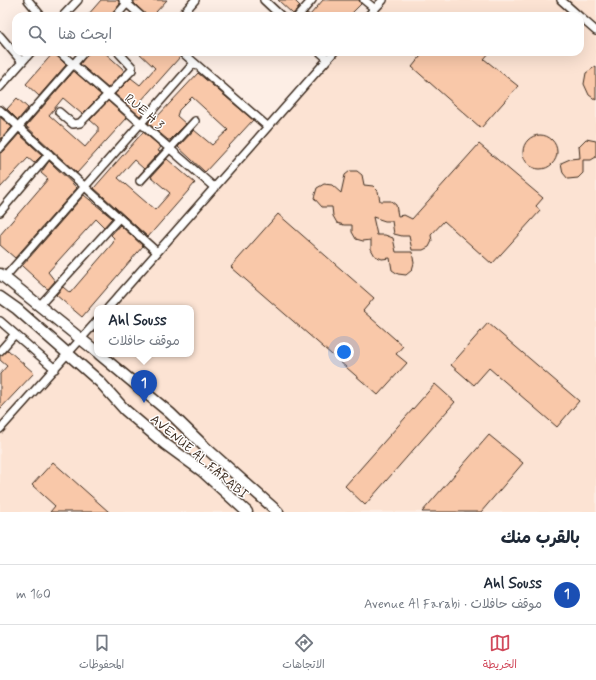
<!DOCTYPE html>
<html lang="ar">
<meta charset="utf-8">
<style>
:root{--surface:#fff;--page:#f2f2f3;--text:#1f2937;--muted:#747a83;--line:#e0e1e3;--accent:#d1495b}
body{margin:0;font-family:Mynerve,"Playpen Sans Arabic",sans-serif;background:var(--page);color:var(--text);direction:rtl}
.you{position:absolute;left:344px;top:352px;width:14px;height:14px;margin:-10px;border:3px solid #fff;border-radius:50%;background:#1a73e8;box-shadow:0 0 0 6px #1a73e833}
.badge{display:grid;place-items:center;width:26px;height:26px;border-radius:50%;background:var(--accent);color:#fff;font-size:13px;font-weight:700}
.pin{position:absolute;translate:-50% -33px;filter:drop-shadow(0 1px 2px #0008)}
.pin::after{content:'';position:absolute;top:21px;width:14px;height:12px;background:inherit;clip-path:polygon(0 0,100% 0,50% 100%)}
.popup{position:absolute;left:94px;top:305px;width:100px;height:52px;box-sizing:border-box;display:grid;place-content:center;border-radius:8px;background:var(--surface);filter:drop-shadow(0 1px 3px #0005);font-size:13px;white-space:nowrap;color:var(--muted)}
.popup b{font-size:15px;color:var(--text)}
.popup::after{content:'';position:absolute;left:50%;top:100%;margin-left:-8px;border:8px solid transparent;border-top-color:var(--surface)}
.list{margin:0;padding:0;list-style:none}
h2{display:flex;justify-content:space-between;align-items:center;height:52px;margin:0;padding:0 16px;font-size:17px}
h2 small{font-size:13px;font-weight:400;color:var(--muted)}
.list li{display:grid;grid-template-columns:26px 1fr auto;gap:12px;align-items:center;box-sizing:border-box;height:60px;padding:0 16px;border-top:1px solid var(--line)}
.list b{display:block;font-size:15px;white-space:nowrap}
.list p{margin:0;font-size:13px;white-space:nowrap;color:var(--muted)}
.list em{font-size:13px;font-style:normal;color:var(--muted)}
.icon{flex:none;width:22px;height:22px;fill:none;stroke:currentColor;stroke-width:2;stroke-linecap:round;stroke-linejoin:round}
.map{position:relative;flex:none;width:596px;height:512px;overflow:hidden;direction:ltr}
.search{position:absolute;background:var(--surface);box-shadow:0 4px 16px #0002;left:12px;right:12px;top:12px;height:44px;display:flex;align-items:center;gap:10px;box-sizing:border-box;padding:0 14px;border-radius:12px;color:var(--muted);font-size:15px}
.sheet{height:112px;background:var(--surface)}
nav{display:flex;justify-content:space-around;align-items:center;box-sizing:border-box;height:56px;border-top:1px solid var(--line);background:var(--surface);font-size:11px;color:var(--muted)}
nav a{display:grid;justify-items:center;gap:2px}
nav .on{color:var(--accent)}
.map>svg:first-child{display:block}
.built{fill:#fce3d3}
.building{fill:#f9c8a9;stroke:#3b2a1e}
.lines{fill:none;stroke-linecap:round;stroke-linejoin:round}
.street-casing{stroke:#3b2a1e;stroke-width:10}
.secondary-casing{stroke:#3b2a1e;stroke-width:13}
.street{stroke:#fff;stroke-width:7}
.secondary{stroke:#fff;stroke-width:10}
.labels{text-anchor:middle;stroke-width:3;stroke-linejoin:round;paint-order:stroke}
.street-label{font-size:13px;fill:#3b2a1e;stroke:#fff}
</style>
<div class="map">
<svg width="596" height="512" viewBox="0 0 596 512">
<rect width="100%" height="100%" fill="#fdeee5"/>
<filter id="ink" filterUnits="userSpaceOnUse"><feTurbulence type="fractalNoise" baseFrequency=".025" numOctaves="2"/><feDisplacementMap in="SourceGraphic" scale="8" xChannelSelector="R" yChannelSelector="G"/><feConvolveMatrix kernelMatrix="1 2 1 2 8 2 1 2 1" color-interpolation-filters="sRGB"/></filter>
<g filter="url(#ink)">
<!-- built -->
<path class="built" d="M383 0H596V512H0V430L97 325V354H191V308H112L337 52H580V16H369Z"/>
<!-- building -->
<path class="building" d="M101 0H118L120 4 111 16H87Z
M134 0H167L156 12 160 16H146L134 3Z
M278 0H294L300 6 293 14Z
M323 0H359L361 4 349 16H305L307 13 310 15Z
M54 52 66 65 39 96 26 84Z
M89 52H104L122 68 124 71 108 88 80 64Z
M138 52H177L180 57 140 102 147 108 140 116 115 94 131 78 140 85 155 68Z
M424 52H490L484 59 518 86 481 128 412 67Z
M596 66V100L589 95 584 84 586 73Z
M74 71 101 95 82 114 63 98 49 115 85 147 98 132V127L90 120 108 101 127 118 77 173 26 126Z
M198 73 253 120 205 172 178 147 194 130 212 145 228 130 192 97 179 110 177 116 186 124 170 140H168L148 123 155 115 157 117Z
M17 98 28 108 18 120 7 109Z
M0 117 12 127 0 140Z
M143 132 161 147 158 151 160 152 144 169 134 160 118 178 155 210 170 193 151 177 167 159 195 183 148 237 94 188Z
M19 134 42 155 34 163 28 158 0 188V153L4 151Z
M523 152a17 17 0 1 1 34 0a17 17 0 1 1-34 0Z
M586 139 596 141V157L591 160H583V173L578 178 568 179 563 173 561 163 570 159 580 158 579 146Z
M479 144 543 198 536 206 540 211 492 264 444 221 431 235 432 241 429 247 423 250H412L409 236H402L394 234 392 221H385L373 217 377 235H385L393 238 396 252H412L414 263 412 270 406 275 398 274 392 270 390 258 382 259 375 256 371 249V240L363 241 356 239 352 232V225H344L337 223 333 216 332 207H322L314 198 317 188 324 184 332 185 341 193 345 175 350 171H357L362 175 364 185 373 186 378 191 380 201H391L396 205 398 216 404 215 412 219Z
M49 161 77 188 15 258 0 245V235L48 179 41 173Z
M84 195 112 218 104 227 96 219 48 272 55 281 48 289 46 288 22 266Z
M278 214 374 298 363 311 403 346 396 354 407 363 378 395 231 267Z
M120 225 143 246 82 317 56 295 63 287 70 293 113 243 114 238 111 235Z
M488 323 579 401 557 427 489 368 474 385 451 365Z
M8 350 34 373 0 409V374L7 366 0 360V356Z
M435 384 455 402 365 505 345 486Z
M489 435 523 463 481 512H422Z
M53 462 109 512H50L55 506 32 485Z"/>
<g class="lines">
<!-- street casing -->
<g class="street-casing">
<path id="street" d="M28 0 41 16
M123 0 141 16
M264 0 281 16
M364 0 375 9
M561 0 579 16
M63 16 78 0
M116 16 129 1
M181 16 195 0
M298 16 312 0
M368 16 383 0
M580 17 596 31
M0 36 22 62
M59 52 215 188
M182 52 267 126
M320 52 328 59
M0 87 31 52
M0 110 157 252
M59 112 73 124 80 123 132 70V67L119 53
M0 148 84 52
M140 181 195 121
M0 212 49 154
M5 277 194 63
M40 305 119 218
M108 308 334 52
M0 321 55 369
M0 351 15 334
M0 429 97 321"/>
</g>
<!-- secondary casing -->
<g class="secondary-casing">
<path id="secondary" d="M0 274 97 352
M0 297 17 309 100 382 125 410 165 444 202 471 247 512
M99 354 170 413 205 447 278 512"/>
</g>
<!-- street -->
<use href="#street" class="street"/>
<!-- secondary -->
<use href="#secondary" class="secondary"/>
</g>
</g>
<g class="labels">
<!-- street labels -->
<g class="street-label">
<text transform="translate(145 111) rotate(41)" y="5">RUE H 3</text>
<text transform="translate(200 456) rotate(40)" y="5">AVENUE AL FARABI</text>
</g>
</g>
</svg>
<div class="you"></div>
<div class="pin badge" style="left:144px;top:403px;background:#1a4fb4">1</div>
<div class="popup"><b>Ahl Souss</b>موقف حافلات</div>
<div class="search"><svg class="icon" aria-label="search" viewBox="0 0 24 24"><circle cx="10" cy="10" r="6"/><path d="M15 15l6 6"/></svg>ابحث هنا</div>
</div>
<section class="sheet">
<h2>بالقرب منك<small></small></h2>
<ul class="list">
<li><span class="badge" style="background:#1a4fb4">1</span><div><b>Ahl Souss</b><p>موقف حافلات · Avenue Al Farabi</p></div><em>160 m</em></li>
</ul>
</section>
<nav>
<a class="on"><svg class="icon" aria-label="map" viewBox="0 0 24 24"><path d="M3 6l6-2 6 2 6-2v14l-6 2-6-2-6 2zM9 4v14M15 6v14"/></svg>الخريطة</a>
<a><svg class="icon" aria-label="directions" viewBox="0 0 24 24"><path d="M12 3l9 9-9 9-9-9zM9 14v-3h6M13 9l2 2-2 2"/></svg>الاتجاهات</a>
<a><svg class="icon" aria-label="saved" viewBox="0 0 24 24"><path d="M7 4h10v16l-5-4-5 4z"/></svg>المحفوظات</a>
</nav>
